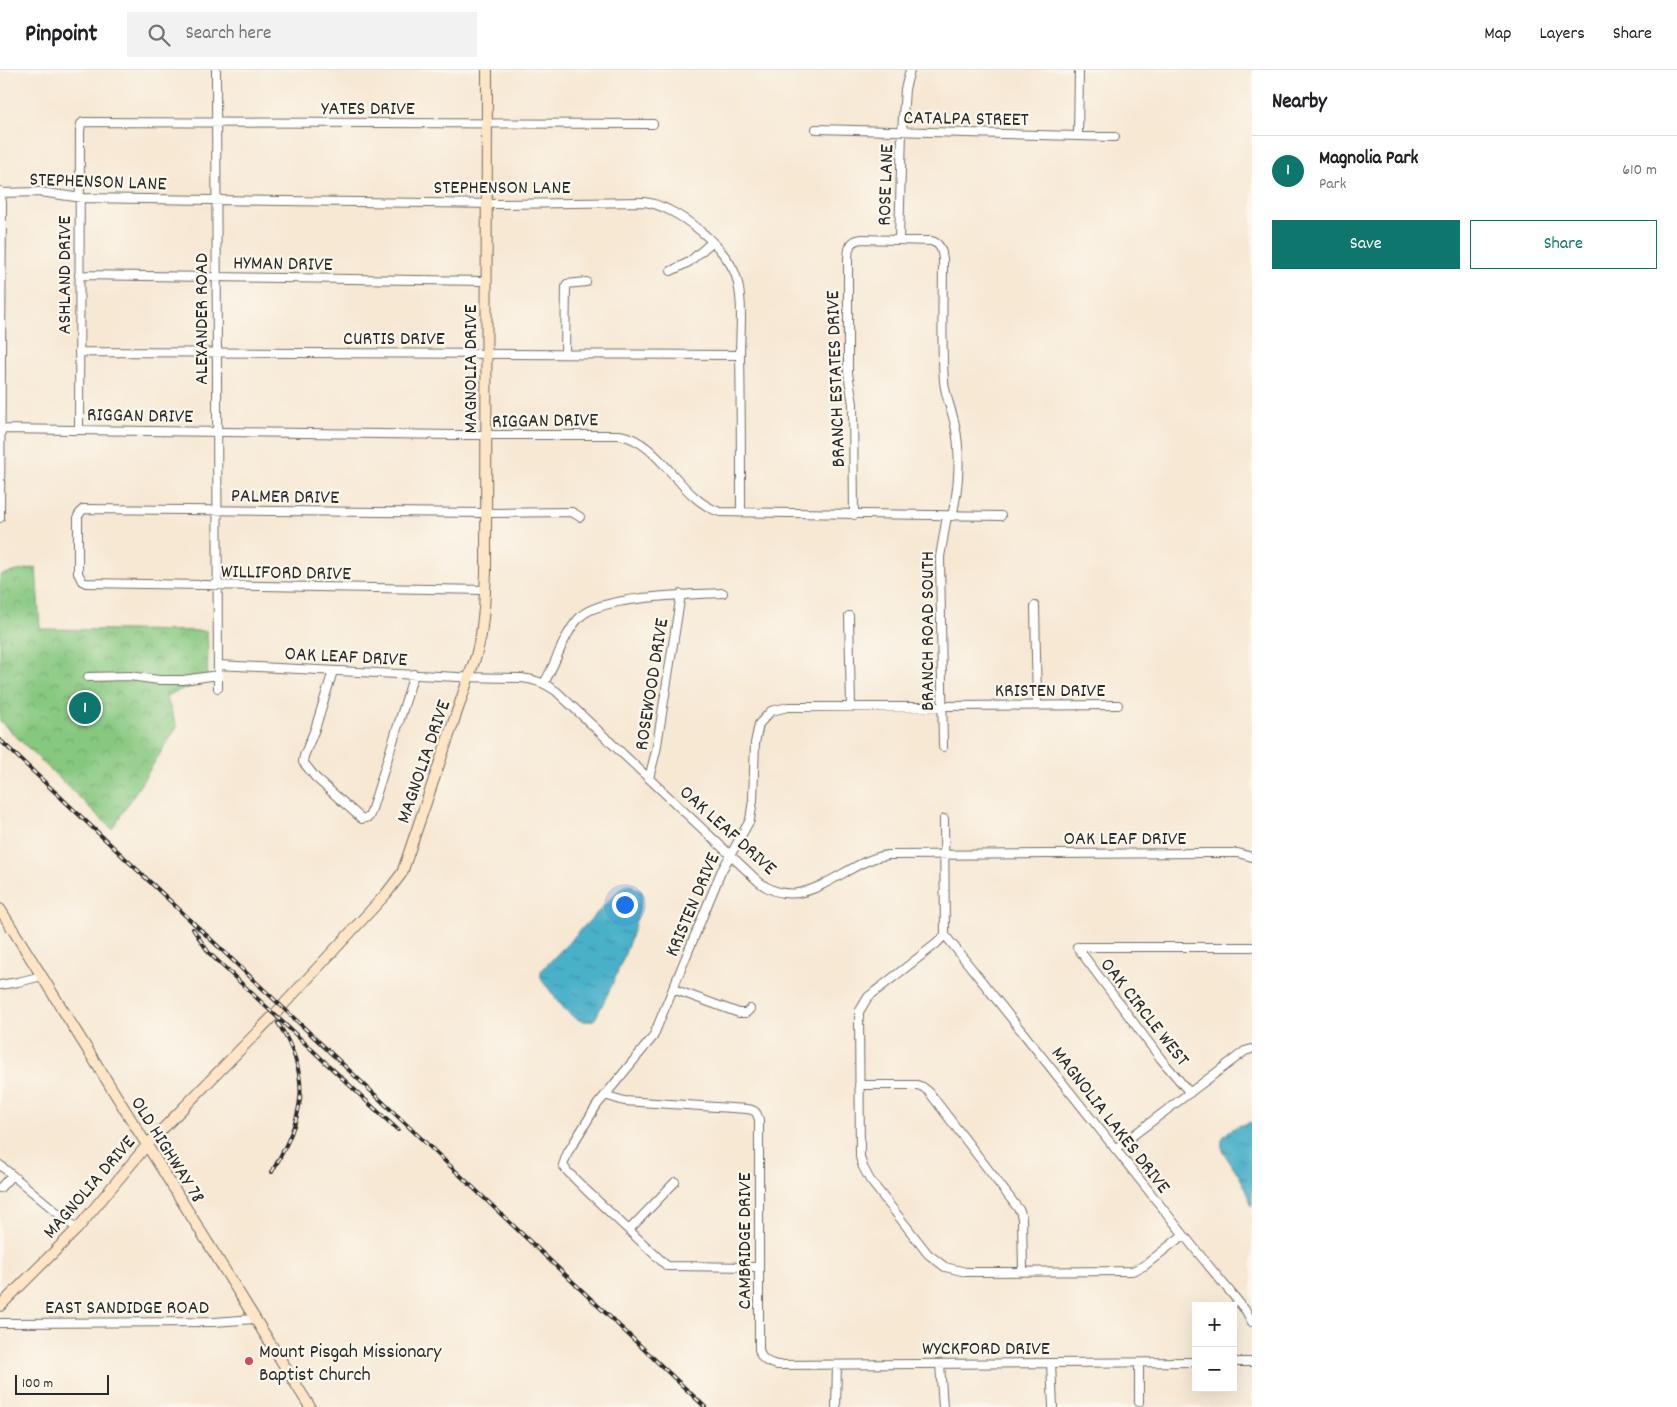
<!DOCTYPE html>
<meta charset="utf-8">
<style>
:root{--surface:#fff;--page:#f2f2f2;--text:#202124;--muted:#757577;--line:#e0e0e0;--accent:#0f766e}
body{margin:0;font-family:Dekko,sans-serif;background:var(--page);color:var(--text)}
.controls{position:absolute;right:15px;bottom:15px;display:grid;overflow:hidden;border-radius:0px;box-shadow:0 5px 20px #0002}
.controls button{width:45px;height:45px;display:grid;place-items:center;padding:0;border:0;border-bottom:1px solid var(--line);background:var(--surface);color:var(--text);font:25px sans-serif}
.scale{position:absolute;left:15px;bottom:12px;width:94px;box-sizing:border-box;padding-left:5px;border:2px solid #2b2b2b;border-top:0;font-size:14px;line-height:18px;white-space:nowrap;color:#2b2b2b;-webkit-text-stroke:4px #fbf7ec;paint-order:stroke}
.you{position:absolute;left:624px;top:834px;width:18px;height:18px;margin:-12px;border:4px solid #fff;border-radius:50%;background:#1a73e8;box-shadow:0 0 0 8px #1a73e833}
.badge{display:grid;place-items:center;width:32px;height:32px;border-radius:50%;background:var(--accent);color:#fff;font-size:16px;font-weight:700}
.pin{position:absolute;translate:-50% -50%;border:2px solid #fff;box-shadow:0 1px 5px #0006}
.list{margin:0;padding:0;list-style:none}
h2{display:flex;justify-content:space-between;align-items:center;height:65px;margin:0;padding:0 20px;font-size:21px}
h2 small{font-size:16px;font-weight:400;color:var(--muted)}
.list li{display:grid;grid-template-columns:32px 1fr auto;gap:15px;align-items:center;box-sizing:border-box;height:70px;padding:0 20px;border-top:1px solid var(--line)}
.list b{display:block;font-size:19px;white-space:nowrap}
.list p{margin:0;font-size:16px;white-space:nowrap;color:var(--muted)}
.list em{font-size:16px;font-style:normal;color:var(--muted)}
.actions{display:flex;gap:10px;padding:15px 20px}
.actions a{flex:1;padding:11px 0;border:1px solid var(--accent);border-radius:0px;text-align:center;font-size:18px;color:var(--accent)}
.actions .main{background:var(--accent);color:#fff}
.icon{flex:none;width:28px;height:28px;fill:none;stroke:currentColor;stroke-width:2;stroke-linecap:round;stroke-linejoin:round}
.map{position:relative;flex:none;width:1252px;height:1337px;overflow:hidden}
header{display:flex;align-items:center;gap:30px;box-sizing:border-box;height:70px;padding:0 25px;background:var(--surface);border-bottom:1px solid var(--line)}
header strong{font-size:24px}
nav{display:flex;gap:28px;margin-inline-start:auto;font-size:18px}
.search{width:350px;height:45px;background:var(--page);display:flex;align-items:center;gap:12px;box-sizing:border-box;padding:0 18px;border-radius:0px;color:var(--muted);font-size:19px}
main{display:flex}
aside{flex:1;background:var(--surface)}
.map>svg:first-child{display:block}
.park{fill:url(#park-crowns);stroke:#597a56}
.water{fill:url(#water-ripples);stroke:#3a6e7a}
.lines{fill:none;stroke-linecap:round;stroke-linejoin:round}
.street-casing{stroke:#726d66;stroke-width:10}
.secondary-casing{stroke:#726d66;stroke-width:12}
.street{stroke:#fff;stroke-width:8}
.secondary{stroke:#fde5c5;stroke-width:10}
.rail-casing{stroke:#2b2b2b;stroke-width:4}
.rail{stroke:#fbf7ec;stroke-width:2;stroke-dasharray:5.5;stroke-linecap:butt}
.poi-dot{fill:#d1495b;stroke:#fbf7ec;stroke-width:2}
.labels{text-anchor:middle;stroke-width:4.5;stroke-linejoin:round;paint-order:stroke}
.street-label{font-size:20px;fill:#2b2b2b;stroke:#fbf7ec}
.poi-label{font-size:20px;fill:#2b2b2b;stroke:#fbf7ec;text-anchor:start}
</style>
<header>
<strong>Pinpoint</strong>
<div class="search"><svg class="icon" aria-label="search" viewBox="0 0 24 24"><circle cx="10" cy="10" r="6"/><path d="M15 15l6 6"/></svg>Search here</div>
<nav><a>Map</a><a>Layers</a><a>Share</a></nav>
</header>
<main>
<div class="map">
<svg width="1252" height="1337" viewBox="0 0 1252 1337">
<defs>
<pattern id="park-crowns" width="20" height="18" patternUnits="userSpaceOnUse" patternTransform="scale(1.25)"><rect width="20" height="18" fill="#87c880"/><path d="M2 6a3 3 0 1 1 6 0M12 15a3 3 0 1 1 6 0" fill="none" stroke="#6fa369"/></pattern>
<pattern id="water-ripples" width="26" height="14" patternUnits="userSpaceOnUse" patternTransform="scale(1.25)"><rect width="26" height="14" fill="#4ab0c9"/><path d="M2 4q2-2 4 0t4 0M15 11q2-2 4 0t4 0" fill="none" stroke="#3e8fa3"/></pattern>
</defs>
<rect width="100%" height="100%" fill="#fbf7ec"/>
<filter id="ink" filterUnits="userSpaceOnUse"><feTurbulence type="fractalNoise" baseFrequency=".02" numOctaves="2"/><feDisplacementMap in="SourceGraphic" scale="10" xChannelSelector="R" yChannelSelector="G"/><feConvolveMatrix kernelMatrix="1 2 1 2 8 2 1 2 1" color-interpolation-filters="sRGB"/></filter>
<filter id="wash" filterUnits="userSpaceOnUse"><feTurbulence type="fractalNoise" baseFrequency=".0096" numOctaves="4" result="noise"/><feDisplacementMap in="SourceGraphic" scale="20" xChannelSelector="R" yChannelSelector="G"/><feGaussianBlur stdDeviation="1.12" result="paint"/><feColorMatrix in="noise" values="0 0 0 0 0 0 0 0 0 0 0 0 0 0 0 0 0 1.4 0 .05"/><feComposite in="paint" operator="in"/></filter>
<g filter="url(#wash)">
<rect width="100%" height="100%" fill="#f7e8d4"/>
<!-- park -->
<path class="park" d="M36 497 40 559 207 561 208 581 207 609 166 626 177 657 112 759 0 651V505Z"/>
<!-- water -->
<path class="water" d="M629 814 642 822 643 825C633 868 616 910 595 949 578 960 559 933 551 922 546 914 539 912 541 901L620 819Z
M1252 1052V1137C1248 1126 1244 1114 1238 1104 1233 1096 1224 1086 1222 1077 1218 1062 1241 1054 1252 1052Z"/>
</g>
<g filter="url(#ink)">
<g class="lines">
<!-- street casing -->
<g class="street-casing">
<path id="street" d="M216 0 218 618
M816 59 1115 67
M1078 66 1079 0
M0 121 2 133 0 448
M0 123 40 122 82 128 146 129 498 134 644 132C675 135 726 176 736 206 744 232 740 260 740 286 741 339 741 391 741 443
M899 170 902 62 905 19 910 0
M671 201 689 192 712 172
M79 205 486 211
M79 282 740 285
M565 284 566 217 567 214 586 212
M0 359 455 365H620C661 372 680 430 720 442L1001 446
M79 359 80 61 81 54 83 52 653 54
M854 445 853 334 848 303V195C848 183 847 170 862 169L931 171C940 173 942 180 943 189 943 229 941 270 944 311 945 326 952 340 955 355 961 383 959 418 952 446
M486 520 86 513 82 511 78 503V446L83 439 487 443 572 442 580 447
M1035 536 1037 635
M849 546 851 636
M218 595 458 607 521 608C534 609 545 613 556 621L759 812C805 848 845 789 889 785L1210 783H1238L1252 787
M333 601 315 659 304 686 303 692 316 708 362 749 369 747 371 742 414 604
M88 607 129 606 159 610H183L218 605
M544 613C557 592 563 564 581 546 602 526 693 524 723 523
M943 677 940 487 947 446
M649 708 656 681 681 524
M944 749 945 865
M945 865 936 874 868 927 859 942 860 1087 863 1097 870 1110 928 1184 945 1197 966 1202 1132 1201 1144 1196 1183 1165
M945 865 1199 1184 1246 1241 1252 1252
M1077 877 1161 989 1190 1023
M1077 877H1252
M0 915 18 912 42 906
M673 919 739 943H746L750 939
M859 1015H917L923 1017 929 1022 1020 1141 1022 1148 1023 1201
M605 1025 624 1031 747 1039C755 1040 757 1042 759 1050V1279C761 1290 767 1292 777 1295L1196 1292
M1115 1079 1245 981 1252 979
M0 1095 77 1159
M0 1118 12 1105
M629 1160 675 1112
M759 1197 667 1196 586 1120 567 1101 563 1095 568 1082 597 1035 653 967 721 802 750 750 753 730 755 673 759 654 771 641 788 637 1118 635
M0 1253 214 1252 254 1249
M1233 1292H1252
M1051 1293 1053 1337
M1139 1293V1332
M940 1294 943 1337
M836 1337 837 1295"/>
</g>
<!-- secondary casing -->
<g class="secondary-casing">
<path id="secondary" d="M0 839 310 1337
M0 1236 77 1159 147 1075 273 946 386 824 402 803 476 586 481 565 484 539 486 503 487 0"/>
</g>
<!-- street -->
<use href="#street" class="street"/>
<!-- secondary -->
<use href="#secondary" class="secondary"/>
<!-- rail casing -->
<g class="rail-casing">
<path id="rail" d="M0 670 705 1337
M193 859 209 883 376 1040 398 1060
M272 1102C303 1047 314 1010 278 953"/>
</g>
<!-- rail -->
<use href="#rail" class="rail"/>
</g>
</g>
<!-- markers -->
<circle class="poi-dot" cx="249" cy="1291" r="5"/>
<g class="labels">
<!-- street labels -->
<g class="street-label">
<text x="368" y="44">YATES DRIVE</text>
<text transform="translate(966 47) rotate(1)" y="7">CATALPA STREET</text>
<text transform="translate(98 110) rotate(2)" y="7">STEPHENSON LANE</text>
<text transform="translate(884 115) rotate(-88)" y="7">ROSE LANE</text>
<text x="502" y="123">STEPHENSON LANE</text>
<text transform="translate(283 192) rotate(1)" y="7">HYMAN DRIVE</text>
<text transform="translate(63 205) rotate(-90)" y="7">ASHLAND DRIVE</text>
<text transform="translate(200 249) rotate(-90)" y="7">ALEXANDER ROAD</text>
<text x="394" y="274">CURTIS DRIVE</text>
<text transform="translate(469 299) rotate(-90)" y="7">MAGNOLIA DRIVE</text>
<text transform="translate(834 309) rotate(-92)" y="7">BRANCH ESTATES DRIVE</text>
<text transform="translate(140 344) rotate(1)" y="7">RIGGAN DRIVE</text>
<text transform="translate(545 349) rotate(-1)" y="7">RIGGAN DRIVE</text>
<text transform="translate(285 425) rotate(1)" y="7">PALMER DRIVE</text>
<text transform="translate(286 501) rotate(1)" y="7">WILLIFORD DRIVE</text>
<text transform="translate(926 561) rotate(-90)" y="7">BRANCH ROAD SOUTH</text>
<text transform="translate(346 585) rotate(3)" y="7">OAK LEAF DRIVE</text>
<text transform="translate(650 614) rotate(-81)" y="7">ROSEWOOD DRIVE</text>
<text x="1050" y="626">KRISTEN DRIVE</text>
<text transform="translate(422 691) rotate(-71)" y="7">MAGNOLIA DRIVE</text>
<text transform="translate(729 759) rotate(42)" y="7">OAK LEAF DRIVE</text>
<text x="1125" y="774">OAK LEAF DRIVE</text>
<text transform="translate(691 834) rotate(-67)" y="7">KRISTEN DRIVE</text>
<text transform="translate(1146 941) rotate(52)" y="7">OAK CIRCLE WEST</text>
<text transform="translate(1112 1049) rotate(52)" y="7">MAGNOLIA LAKES DRIVE</text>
<text transform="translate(169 1079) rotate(58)" y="7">OLD HIGHWAY 78</text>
<text transform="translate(88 1116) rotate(-49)" y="7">MAGNOLIA DRIVE</text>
<text transform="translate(743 1171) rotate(-90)" y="7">CAMBRIDGE DRIVE</text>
<text x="127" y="1243">EAST SANDIDGE ROAD</text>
<text x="986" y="1284">WYCKFORD DRIVE</text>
</g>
<!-- poi labels -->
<g class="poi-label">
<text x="259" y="1287">Mount Pisgah Missionary<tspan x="259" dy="23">Baptist Church</tspan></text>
</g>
</g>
</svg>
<div class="controls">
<button>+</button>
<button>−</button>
</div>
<div class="scale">100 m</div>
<div class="you"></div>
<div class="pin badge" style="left:85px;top:638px">1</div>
</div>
<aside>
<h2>Nearby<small></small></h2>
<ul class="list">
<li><span class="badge">1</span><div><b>Magnolia Park</b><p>Park</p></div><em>610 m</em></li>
</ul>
<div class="actions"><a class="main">Save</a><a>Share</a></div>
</aside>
</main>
